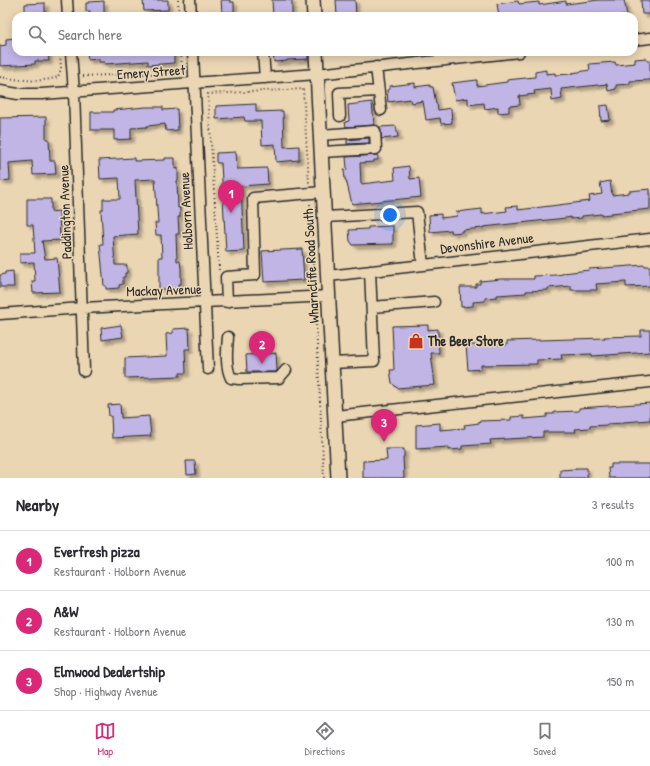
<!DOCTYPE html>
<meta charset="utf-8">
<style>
:root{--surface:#fff;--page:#f7f7f7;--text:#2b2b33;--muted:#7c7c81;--line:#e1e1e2;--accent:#db2777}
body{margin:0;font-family:"Patrick Hand",sans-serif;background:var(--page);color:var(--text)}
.you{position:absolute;left:390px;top:215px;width:14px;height:14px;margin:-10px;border:3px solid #fff;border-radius:50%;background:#1a73e8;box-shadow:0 0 0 6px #1a73e833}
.badge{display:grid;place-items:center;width:26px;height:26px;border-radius:50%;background:var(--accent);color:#fff;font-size:13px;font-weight:700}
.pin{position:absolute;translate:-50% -33px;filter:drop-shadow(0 1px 2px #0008)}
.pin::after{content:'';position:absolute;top:21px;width:14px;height:12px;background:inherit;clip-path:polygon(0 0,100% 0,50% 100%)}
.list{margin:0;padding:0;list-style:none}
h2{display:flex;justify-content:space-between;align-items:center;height:52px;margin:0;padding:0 16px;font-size:17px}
h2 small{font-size:13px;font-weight:400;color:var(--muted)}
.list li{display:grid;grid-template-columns:26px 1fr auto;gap:12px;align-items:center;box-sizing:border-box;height:60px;padding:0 16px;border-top:1px solid var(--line)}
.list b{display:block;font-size:15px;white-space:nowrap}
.list p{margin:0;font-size:13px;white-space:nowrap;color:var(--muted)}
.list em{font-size:13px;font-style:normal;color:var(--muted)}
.icon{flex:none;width:22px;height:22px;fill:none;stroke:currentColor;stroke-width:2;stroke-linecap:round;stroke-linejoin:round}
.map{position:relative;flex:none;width:650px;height:478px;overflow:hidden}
.search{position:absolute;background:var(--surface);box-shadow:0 2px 10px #0003;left:12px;right:12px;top:12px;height:44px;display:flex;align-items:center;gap:10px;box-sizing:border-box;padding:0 14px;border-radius:12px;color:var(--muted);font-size:15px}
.sheet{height:232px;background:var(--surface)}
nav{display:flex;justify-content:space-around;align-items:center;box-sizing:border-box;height:56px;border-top:1px solid var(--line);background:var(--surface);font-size:11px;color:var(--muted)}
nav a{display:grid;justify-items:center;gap:2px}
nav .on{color:var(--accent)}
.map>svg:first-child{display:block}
.building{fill:#c1b5e6;stroke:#2b2b2b;filter:url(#shadow)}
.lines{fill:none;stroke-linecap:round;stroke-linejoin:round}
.minor-casing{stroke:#2b2b2b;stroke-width:13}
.major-casing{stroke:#2b2b2b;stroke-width:16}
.path{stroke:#2b2b2b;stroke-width:2;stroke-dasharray:1 3;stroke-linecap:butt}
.minor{stroke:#ebd6b4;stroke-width:10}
.major{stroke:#ebd6b4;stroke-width:13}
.labels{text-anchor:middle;stroke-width:3;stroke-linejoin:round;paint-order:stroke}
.street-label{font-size:14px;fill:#2b2b2b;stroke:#ebd6b4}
.poi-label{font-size:14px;font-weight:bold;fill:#2b2b2b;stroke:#ebd6b4;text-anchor:start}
</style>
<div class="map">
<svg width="650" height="478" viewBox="0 0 650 478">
<defs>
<filter id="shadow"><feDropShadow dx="3.5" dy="3.5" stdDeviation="1" flood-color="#0004"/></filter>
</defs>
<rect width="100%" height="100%" fill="#ebd6b4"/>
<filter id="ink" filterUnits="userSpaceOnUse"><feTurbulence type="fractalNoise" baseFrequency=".025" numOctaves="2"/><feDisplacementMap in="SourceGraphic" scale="8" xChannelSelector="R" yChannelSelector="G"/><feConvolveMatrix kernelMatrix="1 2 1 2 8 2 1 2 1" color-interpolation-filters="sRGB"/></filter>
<g filter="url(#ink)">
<!-- building -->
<path class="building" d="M147 0H168V10L144 11 143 1Z
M221 0H230V2H234V12H222Z
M272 0H292V16H273Z
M336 0H355L356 16H337Z
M599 0H624L627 16H499L497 4 518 1 519 4 539 2V5L566 1V4Z
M641 0H650V14H642Z
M104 1V14L90 15V11H86V3H89V2Z
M45 3V14L25 15V4Z
M16 38V52H48L49 61H35V64L0 66V46L6 45V39Z
M87 52H174V63L148 65V61L105 64 104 62H99V59L88 60Z
M273 52H308V59L287 60V61L274 62Z
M646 58 647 61H650V80L630 81V84L616 85V89L608 91 607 84 561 89 562 99 552 101 551 89 534 91 535 94 519 96 520 105 509 106V112L498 113V107L485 109 484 103 468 105V98L455 100 452 83 477 80V86L507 82V80L535 77V72L546 70V74L555 73V75L572 74V73L590 70 589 64 615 62 616 65 635 63V59Z
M415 83V87L430 85V87H433L436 104H437L438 110 451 108 452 123 441 124 440 118 426 120 423 101 411 103 410 99 388 102 387 90 390 89V86Z
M372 102 374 125 346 127 345 122 349 121 348 105Z
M256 104V112L283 111 284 147 299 146V160L276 162 275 144 262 145 261 121H245L244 117 216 119V106Z
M608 105 610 120 601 121 600 106Z
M146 107H163V110L177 109 178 130 166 131 165 124 147 126V127L131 128V139L114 140V130H91V112H113V110Z
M46 117V139H49L50 161H55L56 174 33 175 32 161 9 163 10 180 0 181V118Z
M396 126 398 137 382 139 380 127Z
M369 138V143L347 144V140Z
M236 152 237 169 267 168 268 184 241 186 244 251 226 252 221 163H217L216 162V153Z
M378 155V160H374V162L360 163 361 184 395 180 394 168 409 166 410 179 419 178 421 197 352 204 346 180H345L344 170 347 169 346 157Z
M134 158V161L165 160V158H175V169L178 168V181H177L178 208H180V217H178L179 234H176L177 261H180L181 269V284H178V289H159V257H162L161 235H156L155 223H158L155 179 135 180 138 234 113 236 115 265H127V273H125V277H123V284L119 285V288L106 289V286H104L100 244H103L101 210H103V199H120L119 178 100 179 99 160Z
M610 181 612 195 629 193V191L650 189V209L611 213V214L601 215V214L582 216V218L571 219V217L566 218 483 227V228L462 230V232L452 233 451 230 430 232 429 215 441 214V218L457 216 456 212 482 209V214L507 211 506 207 518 206V210L590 201 589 196 602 194 600 183Z
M27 199H51V212L59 211 60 240 42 241 45 259 57 258 60 292 33 293 32 281H35L34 262 20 263V253H35L33 225H27Z
M393 226V244L353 245 350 241 349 230 368 229V227Z
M302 249 304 280 264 282 262 251Z
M645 265V266H650V286L626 287V282L596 284 597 290H571V286L548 288V290L526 291V293L497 295V297L485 298V301L473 302V306L461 307 460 287H476V284H480V281L501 279H534V276L556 275 563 274V273L589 270V269Z
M13 271 14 287H0V275L5 274V272Z
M121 325 123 337 102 340 101 328Z
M428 325V330L438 329 439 353H431L435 385 397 388 392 383 390 370H394L392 326Z
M189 328 190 349H185L186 373H180V376L125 378V358L167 356 166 334 173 333V329Z
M641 330H650V352L607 355 592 356V354L561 355 562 359 537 360V364L481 365V369L468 370 466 345H507V341L605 338 604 337 641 336Z
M276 353 277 370 276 372H247L246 355Z
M650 403V420L623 422V423L607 424V425L590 426V428L575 429 576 432H543V437L490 440 491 444 462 446V449L449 450V447L416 449V425L440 423V430L465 428 464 425 479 423V421L511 420V417L524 416V419L547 417V414H554V412L579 411V408Z
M120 404 121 418 149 416 151 436 112 438 111 416H109L108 405Z
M386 449H404V457H403L404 478H363V461L387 460Z
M186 461H195L196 474 187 475Z
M611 464H650V478H609L608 468H611Z
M575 468H587V478H560V470L575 469Z"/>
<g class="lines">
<!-- minor casing -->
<g class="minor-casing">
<path id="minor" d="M67 0 68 16
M190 0 191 16
M634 40 650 38
M71 52 74 92 84 371
M193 52 208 369
M263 52 265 78
M376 67 381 110
M0 91 18 94H42L317 74 519 52
M340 116 339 93 379 91
M320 135 375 131 376 149 321 152
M325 217 417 212 423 265
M328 276 650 239
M227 302 226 277 255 275 253 198 323 192
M372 307 434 302
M0 314 82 308 329 296
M228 337C227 349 225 366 231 378L239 379 279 378 286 370
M332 363 374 361 370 271
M335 416 650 382"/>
</g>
<!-- major casing -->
<g class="major-casing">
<path id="major" d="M313 0 314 16
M316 52 338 478"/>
</g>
<!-- path -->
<path class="path" d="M178 0 179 16
M83 76 177 73 182 70 181 52
M0 77C20 80 39 83 58 77L61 69 60 52
M310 204 314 287
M219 270 208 94 303 89 309 183
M315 305 324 478"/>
<!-- minor -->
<use href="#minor" class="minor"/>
<!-- major -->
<use href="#major" class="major"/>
</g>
</g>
<!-- icons -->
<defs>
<g id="shop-bare" transform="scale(1.2)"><path d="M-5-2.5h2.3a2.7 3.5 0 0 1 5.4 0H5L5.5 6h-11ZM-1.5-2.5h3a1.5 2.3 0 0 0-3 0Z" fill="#c8321e" stroke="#ebd6b4" stroke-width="2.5" paint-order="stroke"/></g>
</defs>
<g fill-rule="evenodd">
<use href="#shop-bare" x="416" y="341"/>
</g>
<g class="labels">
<!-- street labels -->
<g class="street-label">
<text transform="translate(151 72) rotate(-4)" y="5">Emery Street</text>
<text transform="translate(186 211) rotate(-93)" y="5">Holborn Avenue</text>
<text transform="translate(65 212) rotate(-92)" y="5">Paddington Avenue</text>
<text transform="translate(487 243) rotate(-7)" y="5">Devonshire Avenue</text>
<text transform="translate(311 266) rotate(-93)" y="5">Wharncliffe Road South</text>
<text transform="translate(164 290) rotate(-2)" y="5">Mackay Avenue</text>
</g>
<!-- poi labels -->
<g class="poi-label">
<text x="428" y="346">The Beer Store</text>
</g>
</g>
</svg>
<div class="you"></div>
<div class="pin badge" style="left:231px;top:213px">1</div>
<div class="pin badge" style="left:262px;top:364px">2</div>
<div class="pin badge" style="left:384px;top:442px">3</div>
<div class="search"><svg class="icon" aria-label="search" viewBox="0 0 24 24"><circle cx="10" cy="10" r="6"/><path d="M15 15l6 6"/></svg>Search here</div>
</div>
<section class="sheet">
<h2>Nearby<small>3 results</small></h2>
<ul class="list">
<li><span class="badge">1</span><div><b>Everfresh pizza</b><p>Restaurant · Holborn Avenue</p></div><em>100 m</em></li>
<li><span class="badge">2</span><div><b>A&amp;W</b><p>Restaurant · Holborn Avenue</p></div><em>130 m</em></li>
<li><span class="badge">3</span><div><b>Elmwood Dealertship</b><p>Shop · Highway Avenue</p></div><em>150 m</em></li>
</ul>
</section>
<nav>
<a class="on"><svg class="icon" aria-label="map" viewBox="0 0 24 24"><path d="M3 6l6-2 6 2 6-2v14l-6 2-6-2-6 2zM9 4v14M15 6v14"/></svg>Map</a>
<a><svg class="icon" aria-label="directions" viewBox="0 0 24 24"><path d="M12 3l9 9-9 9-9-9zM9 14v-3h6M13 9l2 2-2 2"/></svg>Directions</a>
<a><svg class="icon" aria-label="saved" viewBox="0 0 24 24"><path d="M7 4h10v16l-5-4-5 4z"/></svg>Saved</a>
</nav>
